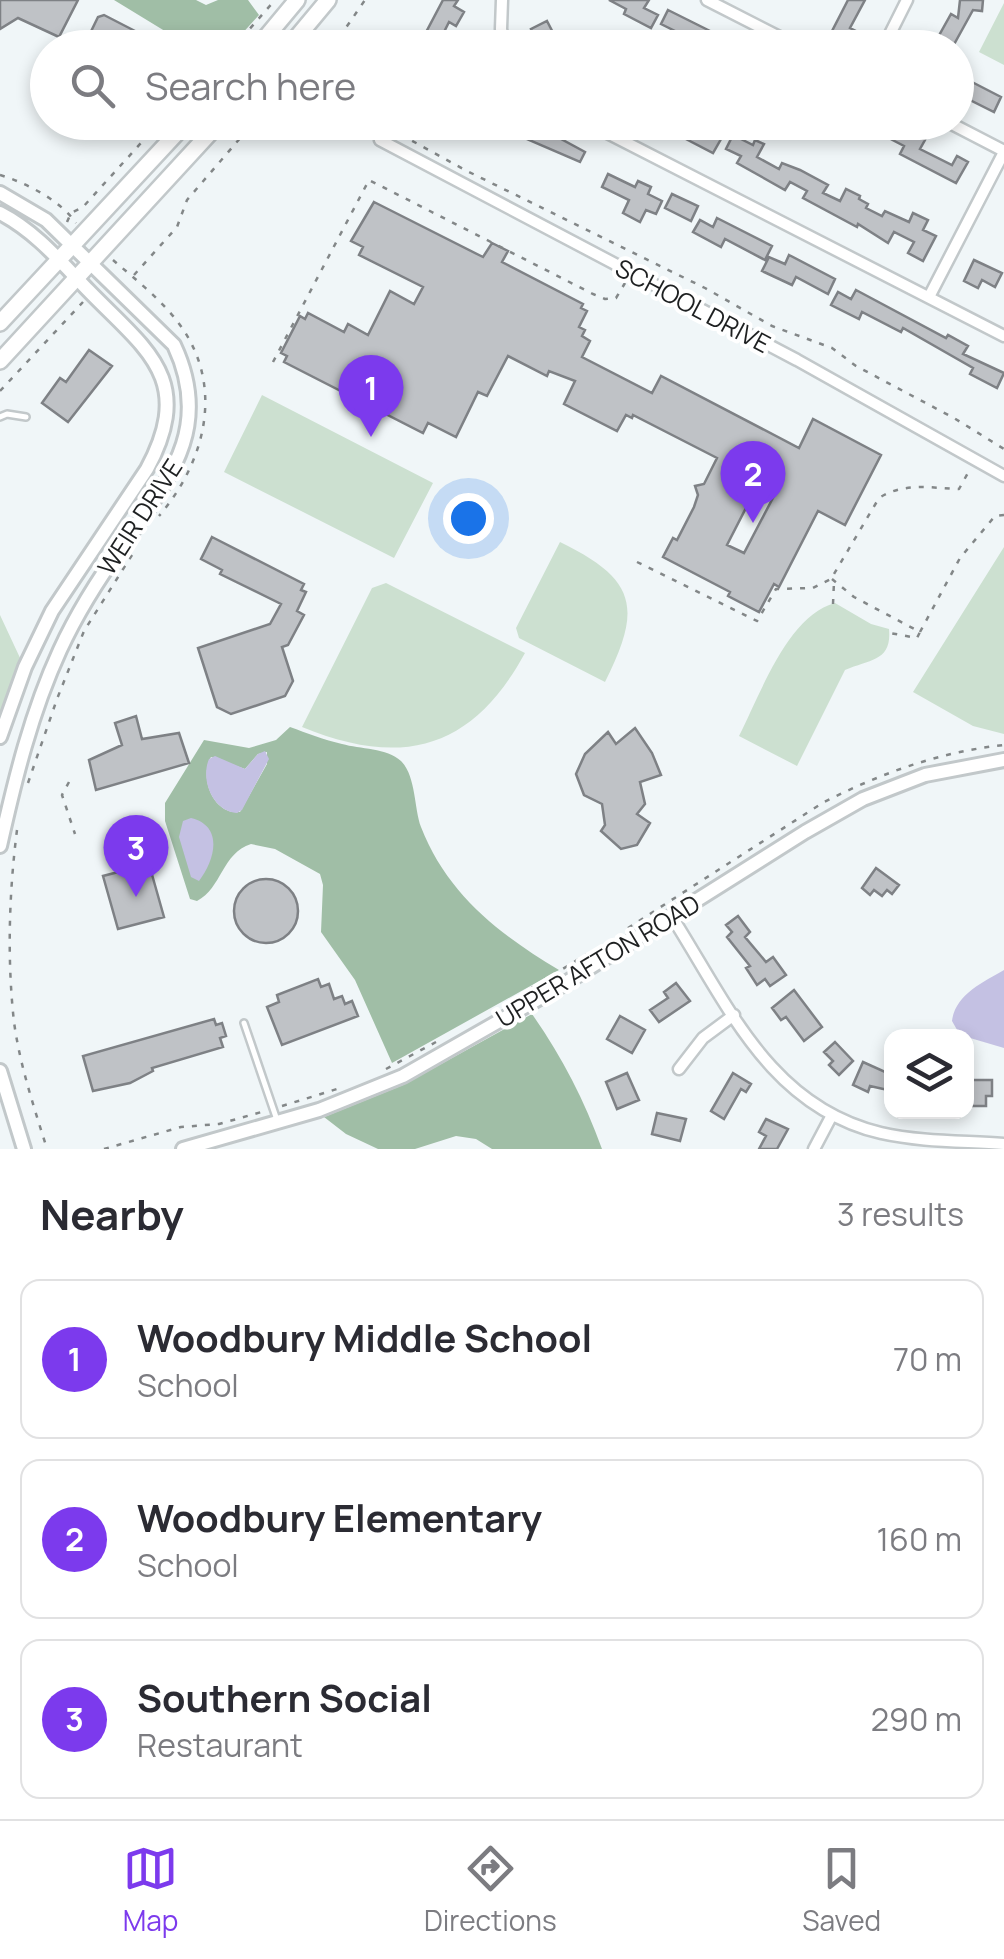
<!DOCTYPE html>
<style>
:root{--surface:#fff;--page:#f2f2f3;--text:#2b2b33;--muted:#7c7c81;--line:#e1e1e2;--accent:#7c3aed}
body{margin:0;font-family:Manrope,sans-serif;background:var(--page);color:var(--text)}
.controls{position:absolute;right:30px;bottom:30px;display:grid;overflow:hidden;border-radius:20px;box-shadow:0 5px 15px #0003}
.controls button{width:90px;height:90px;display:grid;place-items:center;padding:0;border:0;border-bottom:2px solid var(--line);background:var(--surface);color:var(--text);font:50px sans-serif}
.you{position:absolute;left:468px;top:518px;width:35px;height:35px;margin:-25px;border:8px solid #fff;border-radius:50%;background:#1a73e8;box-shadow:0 0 0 15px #1a73e833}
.badge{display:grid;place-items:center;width:65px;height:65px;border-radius:50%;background:var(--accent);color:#fff;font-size:32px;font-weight:700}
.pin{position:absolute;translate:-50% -82px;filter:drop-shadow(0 2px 5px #0008)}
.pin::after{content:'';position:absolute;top:52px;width:35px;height:30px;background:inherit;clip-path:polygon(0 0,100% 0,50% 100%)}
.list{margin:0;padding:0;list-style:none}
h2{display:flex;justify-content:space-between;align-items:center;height:130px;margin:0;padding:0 40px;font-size:42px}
h2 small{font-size:32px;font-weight:400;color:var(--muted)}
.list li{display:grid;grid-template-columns:65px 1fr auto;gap:30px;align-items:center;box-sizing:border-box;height:160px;margin:0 20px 20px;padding:0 20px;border:2px solid var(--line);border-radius:20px}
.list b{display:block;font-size:38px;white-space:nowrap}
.list p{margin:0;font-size:32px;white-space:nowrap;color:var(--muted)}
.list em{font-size:32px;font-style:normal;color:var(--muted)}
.icon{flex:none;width:55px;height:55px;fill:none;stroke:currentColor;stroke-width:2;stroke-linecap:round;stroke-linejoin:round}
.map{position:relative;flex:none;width:1004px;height:1149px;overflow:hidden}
.search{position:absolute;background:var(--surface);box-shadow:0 5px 15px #0003;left:30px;right:30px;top:30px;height:110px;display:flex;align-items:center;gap:25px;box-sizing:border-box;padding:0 35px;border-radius:55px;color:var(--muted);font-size:38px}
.sheet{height:670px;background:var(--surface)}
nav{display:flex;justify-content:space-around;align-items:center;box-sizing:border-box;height:140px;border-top:2px solid var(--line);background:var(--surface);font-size:28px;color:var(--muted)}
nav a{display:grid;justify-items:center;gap:5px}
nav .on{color:var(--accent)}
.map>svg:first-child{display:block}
.green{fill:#cce0d0}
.forest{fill:#a0bea6;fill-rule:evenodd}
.water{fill:#c4c1e3}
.building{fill:#bfc2c6;stroke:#7e8185;stroke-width:2.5;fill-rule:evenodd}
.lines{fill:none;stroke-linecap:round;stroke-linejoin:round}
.service-casing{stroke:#c2c8ca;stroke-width:10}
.minor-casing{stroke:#c2c8ca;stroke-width:15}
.tertiary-casing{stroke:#c2c8ca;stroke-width:18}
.secondary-casing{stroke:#c2c8ca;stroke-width:20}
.path{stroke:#838788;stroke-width:2.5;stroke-dasharray:5 8;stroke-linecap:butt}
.service{stroke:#fff;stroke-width:5}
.minor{stroke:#fff;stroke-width:10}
.tertiary{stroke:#fff;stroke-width:12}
.secondary{stroke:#fff;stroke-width:15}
.labels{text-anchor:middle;stroke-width:8;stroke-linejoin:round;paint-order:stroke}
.street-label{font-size:25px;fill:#1e2021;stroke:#fff}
</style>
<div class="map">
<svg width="1004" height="1149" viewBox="0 0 1004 1149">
<rect width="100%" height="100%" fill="#f0f6f8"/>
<!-- green -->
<path class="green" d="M1004 3V65L979 52Z
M262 395 433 483 394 558 224 472Z
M560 542C636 579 643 607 605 682L519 638 516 628Z
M1004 547V734L973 726 913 692Z
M386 583 525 653C472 750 402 768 302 727L372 588Z
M835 603 871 624 889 629C892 661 871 659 845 670L797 766 739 736C760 695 788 615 835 603Z
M0 615 21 660 0 716Z"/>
<!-- forest -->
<path class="forest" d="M114 0H196L206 5 218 0H248L259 15 230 47H191Z
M290 727C307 733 324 740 342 744 360 749 387 748 401 761 416 776 414 808 421 827 447 894 499 934 559 970L392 1063 355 980 321 932 323 885 320 874 275 849 251 844C222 853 222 888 197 901L190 899 165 821V803L204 740 249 748 276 740ZM267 752V764L240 812C213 815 199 777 211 757L245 769 258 754Z
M532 1014C562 1057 584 1099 602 1149H492L476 1139 456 1136 415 1149H378L346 1134 324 1117 403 1085Z"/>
<!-- water -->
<path class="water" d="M265 751 269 759 242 810 237 813C213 811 200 780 209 759L215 756 245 769 258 754Z
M191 818C224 826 215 860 199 881L191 877 179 837 183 821Z
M1004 970V1048L960 1035 952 1021C955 995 983 982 1004 970Z"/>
<!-- building -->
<path class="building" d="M0 0H78L59 37 18 18 0 29Z
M443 0H458L454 6 464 12 456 26 449 22 442 36 436 33 432 48H417L420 35 424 36Z
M609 0H649L644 8 658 15 651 28 624 14 626 9Z
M848 0H865L850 28 860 33 853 47 830 35Z
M960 0H983L982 11 973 10 952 48H932L951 14 958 18Z
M668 10 716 34 709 48H691L695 41 661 24Z
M104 15 168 48H83L98 17Z
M547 21 561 48H541L531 29Z
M970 81 1001 97 994 112 962 96Z
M500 122 537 126 585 152 580 162 522 137Z
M858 122H894L925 140 920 149 952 165 957 156 968 162 956 183 900 154 904 146Z
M694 125 721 139 713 153 686 139Z
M733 135 753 145 755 140 764 144 757 157 779 169 782 163 800 170 828 185 823 193 840 201 846 189 860 196 859 199 868 204 866 208 882 216 885 211 909 222 913 213 928 220 923 230 936 236 923 261 908 253 914 242 894 232 888 243 858 224 857 227 803 198 807 191 790 182 785 190 737 163 741 156 726 149Z
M608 174 635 187 638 181 651 187 648 194 662 201 656 214 646 210 640 222 623 213 629 200 602 187Z
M672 194 698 206 691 221 665 208Z
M374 202 483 257 492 243 508 251 502 262 583 304 581 308 587 311 579 327 585 330 582 336 590 341 582 357 652 393 661 376 799 448 813 419 881 455 845 525 818 511 779 587 774 584 759 612 728 596 730 592 663 557 673 538 677 540 694 507 698 495 695 486 704 484 717 458 633 415 632 418 626 415 617 431 564 404 575 381 549 371 547 376 508 356 487 396 478 392 456 437 428 423 423 433 284 362 287 356 281 353 300 316 305 319 308 313 344 332 348 324 368 335 390 291 414 304 423 287 359 255 363 247 351 241ZM775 494 744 553 727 545 749 502Z
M717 218 772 246 765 260 725 239 721 247 693 232 700 220 713 227Z
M789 255 835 279 828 294 796 277 792 285 762 271 769 257 785 264Z
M974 260 1002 273 995 287 982 280 978 288 964 281Z
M856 290 946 338 948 335 968 346 963 354 1004 373 997 388 970 374 973 368 903 328 901 332 862 312 859 319 831 305 838 292 851 299Z
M89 350 112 366 68 422 42 403 60 378 66 382Z
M212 537 304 584 301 590 306 592 297 611 304 615 288 645 282 647 293 681 285 696 231 714 217 707 198 648 270 624 281 604 220 574 222 570 201 559Z
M136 716 142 739 179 733 189 763 96 790 89 760 122 745 115 723Z
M635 728 652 753 661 775 640 782 645 804 637 814 650 823 637 845 621 849 601 831 605 825 602 804 584 795 576 774 585 754 608 732 616 744Z
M149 864 164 917 118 929 103 876Z
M876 868 899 885 892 894 887 890 882 896 874 890 870 895 862 888Z
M234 911a32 32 0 1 1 64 0a32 32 0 1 1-64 0Z
M738 916 750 932 745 937 766 962 773 957 786 975 770 986 765 979 757 985 746 968 750 966 727 937 732 932 726 925Z
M318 979 321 987 329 984 334 999 342 996 345 1004 352 1001 358 1016 282 1045 267 1007 279 1002 277 995Z
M676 983 690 1001 659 1022 650 1010 668 998 664 992Z
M794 990 822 1027 804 1041 786 1017 781 1020 772 1008Z
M620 1016 645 1030 632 1053 607 1039Z
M214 1019 216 1025 222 1023 226 1036 220 1038 223 1047 152 1068 153 1071 130 1083 93 1091 83 1056Z
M835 1042 853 1061 839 1075 829 1065 833 1061 824 1052Z
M863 1062 892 1075V1091L870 1086 868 1092 853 1085Z
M627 1073 639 1100 617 1109 606 1082Z
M733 1073 751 1084 746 1092 741 1089 724 1119 711 1111Z
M968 1080H992V1096H986V1106H968Z
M657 1113 686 1119 680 1141 652 1134Z
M766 1119 788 1129 777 1149H759L766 1136 759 1132Z"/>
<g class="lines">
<!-- service casing -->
<g class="service-casing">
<path id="service" d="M0 417 7 414 26 417
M244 1023 277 1120"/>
</g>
<!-- minor casing -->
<g class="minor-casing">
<path id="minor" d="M502 0 501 29 505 48
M707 0 801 48
M883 48 907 0
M586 122 1004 336
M948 122 1004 151
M380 140 797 360 1004 476
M929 297 1004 152
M672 917C728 1005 770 1107 881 1133 921 1142 963 1141 1004 1144
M679 1069 703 1038 734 1015
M814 1149 832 1115"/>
</g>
<!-- tertiary casing -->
<g class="tertiary-casing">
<path id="tertiary" d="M0 193 46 220 174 345C213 428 169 479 123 545 99 578 77 613 60 650 31 713 15 779 0 846
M0 213C35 231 61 262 88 290 145 349 196 378 147 469L52 611 25 667 0 737
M0 1071 24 1149
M183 1149 319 1110 403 1076 559 987 805 832 863 799 925 775 1004 760"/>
</g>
<!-- secondary casing -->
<g class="secondary-casing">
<path id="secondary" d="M257 48 297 0
M288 48 328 0
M0 323 187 122
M0 361 220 122"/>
</g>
<!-- path -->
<path class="path" d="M233 48 275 0
M332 48 365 0
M378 122 465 170 705 288 772 326 832 348 856 366 954 418 1004 449
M0 175C27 183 61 201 76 223
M67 222 71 213 83 207 160 122
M113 260C136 280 162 300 180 325 225 387 205 462 159 516
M134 275 177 227 187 200 254 122
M273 362 369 180 593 294 605 299 616 298 625 283
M0 391 83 302
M637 562 757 621 776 589 813 588 831 579 879 498C904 482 931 488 959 489L969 471
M832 579 854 597 920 632 917 638 890 633
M833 604 834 582
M920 632 960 558 995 516 1004 515
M69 782 62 795 75 834
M28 783 57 699 84 631 132 555
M17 830C9 893 7 959 14 1022 20 1066 34 1107 47 1149
M628 928 824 802C882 773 939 752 1004 745
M530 989 587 954
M386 1069 436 1042
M282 1106 337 1089
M104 1149 181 1127 219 1124 265 1111"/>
<!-- service -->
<use href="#service" class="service"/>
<!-- minor -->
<use href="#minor" class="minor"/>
<!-- tertiary -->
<use href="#tertiary" class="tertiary"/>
<!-- secondary -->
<use href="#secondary" class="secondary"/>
</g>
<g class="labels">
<!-- street labels -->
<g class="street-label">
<text transform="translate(693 306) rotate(28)" y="9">SCHOOL DRIVE</text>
<text transform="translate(140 517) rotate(-57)" y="9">WEIR DRIVE</text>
<text transform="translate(598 961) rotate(-31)" y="9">UPPER AFTON ROAD</text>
</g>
</g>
</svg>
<div class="controls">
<button><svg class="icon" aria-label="layers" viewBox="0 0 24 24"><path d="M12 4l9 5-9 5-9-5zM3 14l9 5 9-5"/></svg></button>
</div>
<div class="you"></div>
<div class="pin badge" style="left:371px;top:437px">1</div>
<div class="pin badge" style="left:753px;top:523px">2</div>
<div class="pin badge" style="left:136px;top:897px">3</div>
<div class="search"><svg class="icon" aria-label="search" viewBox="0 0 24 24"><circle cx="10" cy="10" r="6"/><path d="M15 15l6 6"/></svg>Search here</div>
</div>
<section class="sheet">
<h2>Nearby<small>3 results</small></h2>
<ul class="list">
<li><span class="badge">1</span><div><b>Woodbury Middle School</b><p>School</p></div><em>70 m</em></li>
<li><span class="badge">2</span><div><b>Woodbury Elementary</b><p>School</p></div><em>160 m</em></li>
<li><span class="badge">3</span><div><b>Southern Social</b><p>Restaurant</p></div><em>290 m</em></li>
</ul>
</section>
<nav>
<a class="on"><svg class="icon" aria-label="map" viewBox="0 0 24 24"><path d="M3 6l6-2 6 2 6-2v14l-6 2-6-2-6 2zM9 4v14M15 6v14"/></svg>Map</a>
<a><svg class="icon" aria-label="directions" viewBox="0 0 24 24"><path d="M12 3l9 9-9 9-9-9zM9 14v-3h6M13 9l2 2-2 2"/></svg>Directions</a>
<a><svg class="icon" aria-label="saved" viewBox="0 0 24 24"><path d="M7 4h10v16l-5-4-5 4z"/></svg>Saved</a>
</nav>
